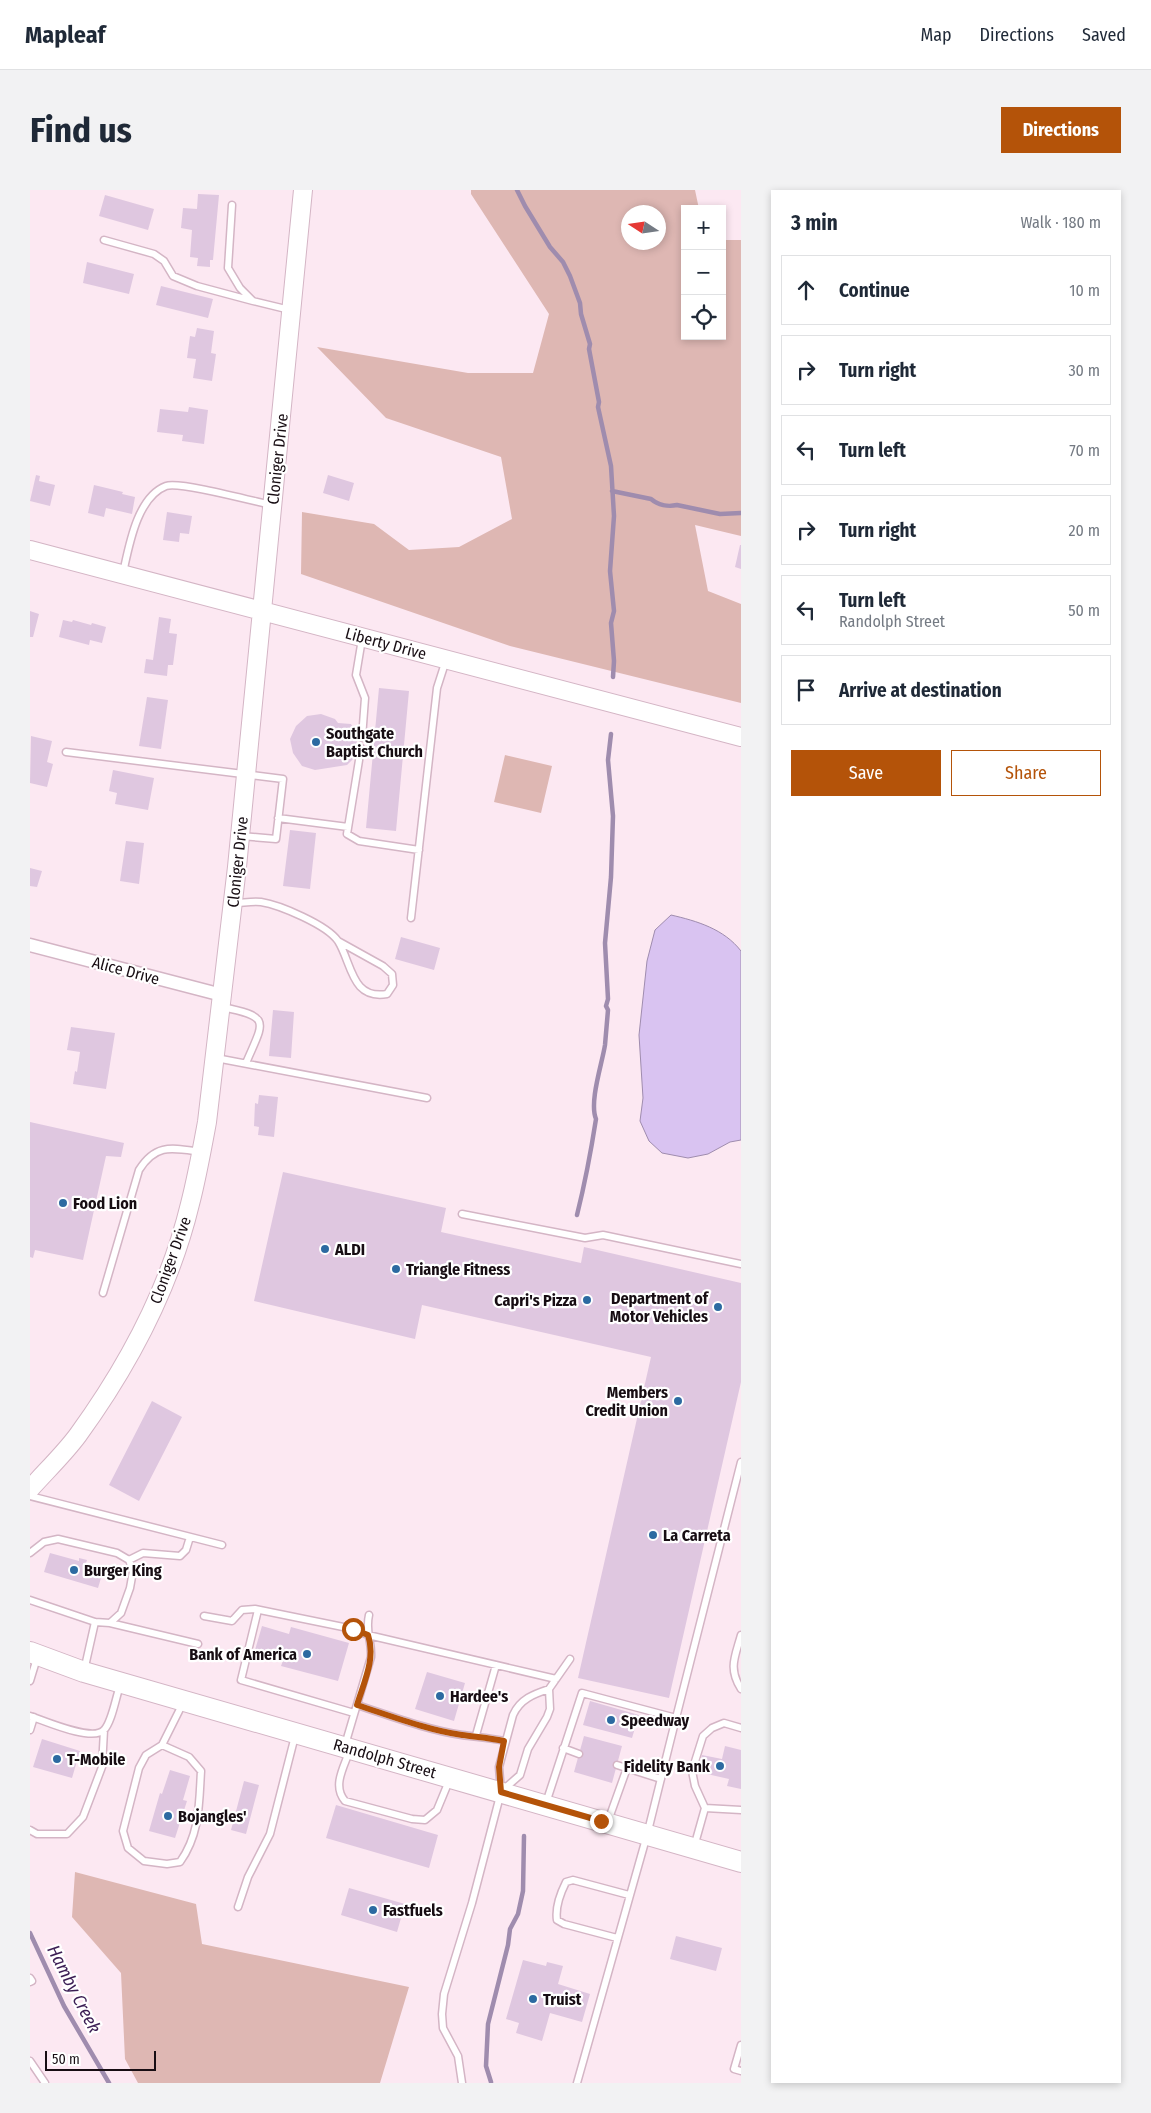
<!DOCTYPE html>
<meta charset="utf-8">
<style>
:root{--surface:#fff;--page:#f2f2f3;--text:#1f2937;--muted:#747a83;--line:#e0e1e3;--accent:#b45309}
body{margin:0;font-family:"Fira Sans Condensed",sans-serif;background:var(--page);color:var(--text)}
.controls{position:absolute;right:15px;top:15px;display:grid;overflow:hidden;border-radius:0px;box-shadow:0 2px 8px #0003}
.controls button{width:45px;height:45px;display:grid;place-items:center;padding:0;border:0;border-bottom:1px solid var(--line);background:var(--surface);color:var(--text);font:25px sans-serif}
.compass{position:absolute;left:591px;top:15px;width:45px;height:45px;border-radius:50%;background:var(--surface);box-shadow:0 2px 8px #0003;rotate:282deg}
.scale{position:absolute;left:15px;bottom:12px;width:111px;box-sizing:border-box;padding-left:5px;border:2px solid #170d13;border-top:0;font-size:14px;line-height:18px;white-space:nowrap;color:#170d13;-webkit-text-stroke:4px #fff;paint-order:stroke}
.stop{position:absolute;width:15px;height:15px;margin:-11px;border:4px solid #b45309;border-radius:50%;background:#fff}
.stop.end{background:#b45309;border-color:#fff;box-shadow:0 1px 5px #0008}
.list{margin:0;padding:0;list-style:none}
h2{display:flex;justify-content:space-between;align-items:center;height:65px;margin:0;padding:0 20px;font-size:21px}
h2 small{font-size:16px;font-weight:400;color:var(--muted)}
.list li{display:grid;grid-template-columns:32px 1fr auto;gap:15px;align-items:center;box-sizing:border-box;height:70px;margin:0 10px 10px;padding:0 10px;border:1px solid var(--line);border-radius:0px}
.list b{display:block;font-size:19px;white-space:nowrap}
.list p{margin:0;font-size:16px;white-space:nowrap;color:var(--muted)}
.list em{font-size:16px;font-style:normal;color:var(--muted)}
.actions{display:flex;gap:10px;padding:15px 20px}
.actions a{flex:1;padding:11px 0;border:1px solid var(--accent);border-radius:0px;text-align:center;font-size:18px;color:var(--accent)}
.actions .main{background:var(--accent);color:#fff}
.icon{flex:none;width:28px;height:28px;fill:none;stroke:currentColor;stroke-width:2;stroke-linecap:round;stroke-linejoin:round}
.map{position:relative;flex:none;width:711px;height:1893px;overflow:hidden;border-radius:0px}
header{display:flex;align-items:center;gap:30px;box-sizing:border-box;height:70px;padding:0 25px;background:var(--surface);border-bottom:1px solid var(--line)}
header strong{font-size:24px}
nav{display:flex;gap:28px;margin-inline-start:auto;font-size:18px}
.intro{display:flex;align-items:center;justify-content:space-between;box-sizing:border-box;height:120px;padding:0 30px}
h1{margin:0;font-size:35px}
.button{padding:12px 22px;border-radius:0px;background:var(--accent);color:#fff;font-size:18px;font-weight:700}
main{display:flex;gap:30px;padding:0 30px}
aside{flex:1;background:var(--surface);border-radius:0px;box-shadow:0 2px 8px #0003}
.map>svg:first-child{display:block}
.green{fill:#deb7b3;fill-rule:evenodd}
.water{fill:#d9c3f1;stroke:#9f8cae}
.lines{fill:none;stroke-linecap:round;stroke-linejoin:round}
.stream{stroke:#9f8cae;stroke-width:4.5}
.building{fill:#dfc7e0}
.lane-casing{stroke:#d4b5c5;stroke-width:9}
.street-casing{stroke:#d4b5c5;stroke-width:15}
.secondary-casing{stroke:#d4b5c5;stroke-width:20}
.primary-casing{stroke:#d4b5c5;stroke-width:22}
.lane{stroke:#fff;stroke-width:6}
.street{stroke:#fff;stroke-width:12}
.secondary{stroke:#fff;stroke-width:18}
.primary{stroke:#fff;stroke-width:20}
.route{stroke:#b45309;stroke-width:6}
.poi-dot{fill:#2c6aa1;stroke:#fff;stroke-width:2}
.labels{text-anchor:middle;stroke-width:4.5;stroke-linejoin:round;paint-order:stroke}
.street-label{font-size:16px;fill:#170d13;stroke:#fff}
.poi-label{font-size:16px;font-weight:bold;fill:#170d13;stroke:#fff;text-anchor:start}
.water-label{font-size:18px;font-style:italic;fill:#3b1e54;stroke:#fff}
</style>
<header>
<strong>Mapleaf</strong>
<nav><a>Map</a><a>Directions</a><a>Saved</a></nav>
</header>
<div class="intro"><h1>Find us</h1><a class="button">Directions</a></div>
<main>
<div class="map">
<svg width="711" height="1893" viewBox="0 0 711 1893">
<rect width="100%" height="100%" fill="#fce8f2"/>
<!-- green -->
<path class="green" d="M441 0H665L669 19H655V146H692V50H711V346L665 335 678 401 711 414V513L480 456 271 384 272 322 344 334 379 360 429 357 482 329 471 267 356 228 287 157 438 183H503L519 124 441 4ZM598 22H628V52H598Z
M475 565 522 576 511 623 464 612Z
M45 1682 166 1714 172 1754 379 1797 350 1893H108L95 1869 91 1783 42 1727Z"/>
<!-- water -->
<path class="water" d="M641 725C667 731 694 739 711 761V950L700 952 678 964 658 968 632 963 619 951 610 931 613 908 609 845 617 771 625 740Z"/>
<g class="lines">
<!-- stream -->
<path class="stream" d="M487 0 495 16 520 57 533 72 540 86 550 113 551 124 560 154 559 159 569 212 568 217 581 276 584 326 580 381 584 421 581 433 584 471 583 487
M582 301 621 309C628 315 638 317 647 315L690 324 711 323
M547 1025C555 993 561 961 566 929 559 912 572 874 575 855 576 844 577 832 578 820L576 816 578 809 575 753 581 687 583 626 578 570 581 544
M0 1743 34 1816 79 1893
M461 1892 456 1876 458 1834 478 1755 480 1739 488 1724 493 1701 494 1646"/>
</g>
<!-- building -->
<path class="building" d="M168 4 189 5 183 70H180V77L167 76 168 68 160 67 162 40 151 38 153 18 167 19Z
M75 5 124 19 118 40 69 26Z
M57 72 104 84 99 104 53 93Z
M131 96 183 109 178 128 126 115Z
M167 138 184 141 181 163 186 164 182 191 163 188 166 169 157 168 160 146 165 147Z
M159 217 178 220 174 254 152 251 153 245 127 242 130 219 158 222Z
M6 285 10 286 9 291 25 295 20 316 0 311Z
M298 285 324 293 319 311 293 303Z
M64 295 93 302 92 304 105 307 102 324 76 318 74 327 58 323Z
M137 322 162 326 159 344 150 343 149 352 133 350Z
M710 355H711V379L705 377Z
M0 421 9 424 3 447H0Z
M129 427 141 429 139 443 147 444 143 475H138L137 486 114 483 116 469 123 470Z
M33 430 42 432 43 430 61 435 62 433 76 437 72 453 60 450 59 455 29 447Z
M349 498 379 501 366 641 336 638Z
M117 507 138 510 131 559 109 556Z
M291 524 305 529 308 533 321 534 326 543 327 557 323 569 317 575 285 580 272 576 263 563 260 549 266 536 277 526Z
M1 546 22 551 17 572 23 574 17 597 0 593Z
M83 580 124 588 118 620 85 614 87 603 79 601Z
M260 640 286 643 280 699 253 696Z
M96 651 114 653 109 694 90 691Z
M0 678 12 681 7 697 0 696Z
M371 747 410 758 404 780 365 769Z
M243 820 264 822 261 868 239 866Z
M41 837 85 843 76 899 43 894 45 881 47 882 50 862 37 860Z
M229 905 248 907 244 947 228 945 229 937 224 936 225 913 228 914Z
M0 932 94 953 91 967 76 966 53 1070 5 1060 3 1068 0 1067Z
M253 982 416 1018 411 1042 551 1073 554 1057 711 1093V1192L639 1508 548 1488 621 1167 392 1115 385 1149 224 1111Z
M122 1211 152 1227 109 1311 79 1295Z
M20 1363 49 1371V1368L57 1370 56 1373 74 1378 68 1398 14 1382Z
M232 1436 259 1444 261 1437 319 1453 308 1491 251 1476 254 1468 225 1460Z
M397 1482 435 1493 424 1531 385 1519Z
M560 1511 609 1525 602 1548 553 1535Z
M554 1546 592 1556 582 1593 544 1582Z
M12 1549 50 1561 42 1588 3 1577Z
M695 1556 711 1560V1599L697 1596 699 1589 668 1582 672 1565 692 1569Z
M140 1580 160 1586 153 1610 157 1611 145 1648 119 1641 130 1603 132 1604Z
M214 1591 229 1595 216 1644 201 1640Z
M306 1615 408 1645 399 1678 296 1648Z
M319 1698 375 1714 367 1742 311 1725Z
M646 1746 692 1758 686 1781 640 1769Z
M493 1770 516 1776 517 1772 533 1776 528 1794 560 1804 552 1832 520 1823 512 1851 486 1843 489 1833 476 1829Z"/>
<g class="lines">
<!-- lane casing -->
<g class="lane-casing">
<path id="lane" d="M202 15 198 78 210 98 223 111 260 120
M74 50 124 64 134 71 143 86 167 96 223 111
M93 383C99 356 107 307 136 296 149 291 223 311 241 315
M332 449 326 485 335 508 332 548
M331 558 317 644 329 651 389 660
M36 562 253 589 246 649 211 646
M248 628 318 637
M204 713C212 713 222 711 231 712 250 715 297 735 308 751 322 773 321 810 357 804L363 795 362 784 353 776 308 751
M381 728 407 498 416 470
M192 817C242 827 234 831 216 873
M186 868 397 908
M432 1024 555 1048 573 1045 711 1074
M73 1103 109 980C126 953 142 958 171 962
M0 1306 192 1355
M0 1363 14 1352 28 1349 87 1363 99 1370 103 1381 100 1398 91 1423 80 1433 65 1432 0 1410
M99 1370 113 1363 150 1366 156 1360 160 1347
M228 1420 211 1490 324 1523
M174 1426 202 1431 212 1420 225 1419 323 1439 338 1445 526 1489
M80 1433 168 1454
M711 1445C705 1467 698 1478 711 1499
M54 1481 65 1432
M0 1491 7 1468
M327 1515C361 1526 397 1540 432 1545 446 1547 460 1548 475 1551
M0 1526C15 1531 62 1552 74 1540 82 1532 86 1506 90 1496
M646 1528 711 1272
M0 1540 4 1527
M446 1545 466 1475
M132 1555 159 1567 171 1581C169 1614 170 1644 150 1672L137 1674 114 1671 98 1658 93 1641 109 1578 116 1565 132 1555 153 1513
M315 1555 341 1467C342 1450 335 1442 339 1425
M533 1558 549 1564
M319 1562C314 1577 302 1596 315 1611L382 1629 395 1630 407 1620 419 1591
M587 1575 631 1589
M474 1599 490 1585 498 1559 517 1527 520 1519 519 1499 540 1469
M516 1613 552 1503 646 1528 617 1645 547 1893
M675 1618 711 1620
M578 1631 597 1578
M0 1640 7 1644H37L53 1627 72 1577 74 1540
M664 1657 675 1618 665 1596 662 1581 673 1546 682 1538 694 1533 711 1538
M208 1717 218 1687 240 1644 265 1546
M587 1748 534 1734 527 1730C525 1717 530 1704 536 1692L543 1690 599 1705
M0 1788 2 1791 0 1792
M711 1855 704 1879 711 1881
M0 1871 15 1893
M432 1893 428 1866 413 1838 412 1824 414 1804 442 1713 471 1602 469 1577 483 1525C490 1509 504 1504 519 1499"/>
</g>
<!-- street casing -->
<g class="street-casing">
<path id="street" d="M0 755 192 805"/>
</g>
<!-- secondary casing -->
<g class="secondary-casing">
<path id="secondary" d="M0 360 711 547
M0 1299C16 1281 34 1264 48 1245 98 1176 140 1097 160 1014 167 987 172 959 177 932L207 677 273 0"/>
</g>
<!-- primary casing -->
<g class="primary-casing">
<path id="primary" d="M0 1462 54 1482 711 1672"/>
</g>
<!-- lane -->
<use href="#lane" class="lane"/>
<!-- street -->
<use href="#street" class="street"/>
<!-- secondary -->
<use href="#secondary" class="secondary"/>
<!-- primary -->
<use href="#primary" class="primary"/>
</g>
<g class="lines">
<!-- route -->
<path class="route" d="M323 1439 338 1445C346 1468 334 1492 327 1515 361 1526 397 1540 432 1545 446 1547 460 1548 474 1551L469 1577 471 1602 571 1631"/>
</g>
<!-- markers -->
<g class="poi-dot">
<circle cx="286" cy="552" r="5"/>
<circle cx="33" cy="1013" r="5"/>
<circle cx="295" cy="1059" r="5"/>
<circle cx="366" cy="1079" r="5"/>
<circle cx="557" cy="1110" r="5"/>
<circle cx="688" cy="1117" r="5"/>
<circle cx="648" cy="1211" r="5"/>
<circle cx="623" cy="1345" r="5"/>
<circle cx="44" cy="1380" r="5"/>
<circle cx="277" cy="1464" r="5"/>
<circle cx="410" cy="1506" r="5"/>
<circle cx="581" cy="1530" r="5"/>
<circle cx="27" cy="1569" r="5"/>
<circle cx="690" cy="1576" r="5"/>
<circle cx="138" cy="1626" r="5"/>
<circle cx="343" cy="1720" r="5"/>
<circle cx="503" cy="1809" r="5"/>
</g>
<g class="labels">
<!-- street labels -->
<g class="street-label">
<text transform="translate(247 269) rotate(-84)" y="6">Cloniger Drive</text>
<text transform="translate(356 453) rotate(15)" y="6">Liberty Drive</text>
<text transform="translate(207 672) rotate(-84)" y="6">Cloniger Drive</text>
<text transform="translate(96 780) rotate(15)" y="6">Alice Drive</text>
<text transform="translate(140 1070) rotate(-70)" y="6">Cloniger Drive</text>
<text transform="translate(355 1568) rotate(16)" y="6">Randolph Street</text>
</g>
<!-- poi labels -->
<g class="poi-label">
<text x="296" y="549">Southgate<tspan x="296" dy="18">Baptist Church</tspan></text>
<text x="43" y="1019">Food Lion</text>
<text x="305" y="1065">ALDI</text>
<text x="376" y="1085">Triangle Fitness</text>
<text x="678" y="1114" text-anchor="end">Department of<tspan x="678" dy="18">Motor Vehicles</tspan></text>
<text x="547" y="1116" text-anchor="end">Capri's Pizza</text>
<text x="638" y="1208" text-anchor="end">Members<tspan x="638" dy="18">Credit Union</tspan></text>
<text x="633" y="1351">La Carreta</text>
<text x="54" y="1386">Burger King</text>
<text x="267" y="1470" text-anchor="end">Bank of America</text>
<text x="420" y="1512">Hardee's</text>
<text x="591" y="1536">Speedway</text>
<text x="37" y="1575">T-Mobile</text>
<text x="680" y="1582" text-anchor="end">Fidelity Bank</text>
<text x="148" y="1632">Bojangles'</text>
<text x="353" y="1726">Fastfuels</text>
<text x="513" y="1815">Truist</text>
</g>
<!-- water labels -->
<g class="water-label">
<text transform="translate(44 1799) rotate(63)" y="6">Hamby Creek</text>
</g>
</g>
</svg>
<div class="controls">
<button>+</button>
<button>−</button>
<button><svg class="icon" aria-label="locate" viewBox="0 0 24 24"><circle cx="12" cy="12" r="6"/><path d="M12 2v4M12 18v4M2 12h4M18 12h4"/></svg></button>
</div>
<svg class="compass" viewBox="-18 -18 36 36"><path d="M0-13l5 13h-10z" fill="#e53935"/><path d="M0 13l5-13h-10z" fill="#747a83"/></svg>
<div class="scale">50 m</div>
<div class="stop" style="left:323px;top:1439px"></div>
<div class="stop end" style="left:571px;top:1631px"></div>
</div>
<aside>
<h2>3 min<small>Walk · 180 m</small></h2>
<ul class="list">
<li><svg class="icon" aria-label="ahead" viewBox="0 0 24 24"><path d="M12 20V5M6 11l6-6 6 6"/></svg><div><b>Continue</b></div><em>10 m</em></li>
<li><svg class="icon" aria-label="right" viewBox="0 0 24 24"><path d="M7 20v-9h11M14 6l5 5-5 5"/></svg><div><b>Turn right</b></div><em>30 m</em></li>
<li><svg class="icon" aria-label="left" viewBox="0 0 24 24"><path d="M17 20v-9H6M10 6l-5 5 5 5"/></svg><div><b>Turn left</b></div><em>70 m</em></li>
<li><svg class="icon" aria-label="right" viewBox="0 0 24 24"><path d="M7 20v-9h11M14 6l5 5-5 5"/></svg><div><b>Turn right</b></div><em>20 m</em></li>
<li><svg class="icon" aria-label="left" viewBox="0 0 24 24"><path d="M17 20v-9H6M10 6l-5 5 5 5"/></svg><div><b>Turn left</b><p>Randolph Street</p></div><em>50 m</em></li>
<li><svg class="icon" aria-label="arrive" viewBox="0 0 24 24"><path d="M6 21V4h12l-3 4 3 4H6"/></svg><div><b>Arrive at destination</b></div></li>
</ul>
<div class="actions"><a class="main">Save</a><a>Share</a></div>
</aside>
</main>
